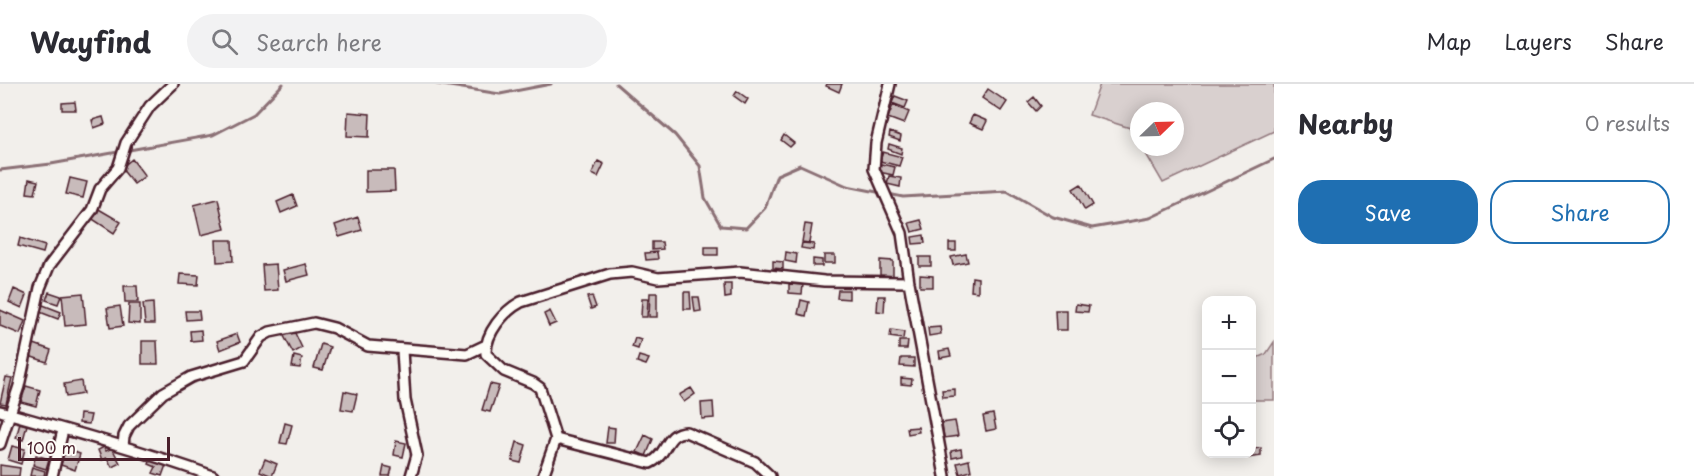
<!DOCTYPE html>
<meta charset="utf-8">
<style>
:root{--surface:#fff;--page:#f2f2f3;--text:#2b2b33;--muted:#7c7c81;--line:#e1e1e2;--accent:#1f6fb2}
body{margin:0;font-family:"Playpen Sans",sans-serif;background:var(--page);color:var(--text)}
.controls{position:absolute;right:18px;bottom:18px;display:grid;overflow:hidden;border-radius:12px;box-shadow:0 3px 15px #0003}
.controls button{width:54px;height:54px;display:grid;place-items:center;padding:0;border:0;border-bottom:2px solid var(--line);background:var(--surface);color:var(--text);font:30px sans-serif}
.compass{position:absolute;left:1130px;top:18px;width:54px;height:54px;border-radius:50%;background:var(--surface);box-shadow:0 3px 15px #0003;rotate:67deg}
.scale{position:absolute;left:18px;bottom:15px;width:152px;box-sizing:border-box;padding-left:6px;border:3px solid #4a1f2b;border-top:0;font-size:16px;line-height:21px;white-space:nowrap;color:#4a1f2b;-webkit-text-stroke:4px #fdfcf7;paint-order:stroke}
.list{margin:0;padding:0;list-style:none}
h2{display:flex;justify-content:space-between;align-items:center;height:78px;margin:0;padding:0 24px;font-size:26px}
h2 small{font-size:20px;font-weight:400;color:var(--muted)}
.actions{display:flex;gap:12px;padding:18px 24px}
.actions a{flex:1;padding:14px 0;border:2px solid var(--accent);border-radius:24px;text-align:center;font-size:21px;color:var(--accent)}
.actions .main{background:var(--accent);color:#fff}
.icon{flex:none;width:33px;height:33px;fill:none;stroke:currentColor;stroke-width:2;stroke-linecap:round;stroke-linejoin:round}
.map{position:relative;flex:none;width:1274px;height:392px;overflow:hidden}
header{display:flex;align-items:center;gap:36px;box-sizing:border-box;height:84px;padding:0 30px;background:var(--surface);border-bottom:2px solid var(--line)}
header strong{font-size:28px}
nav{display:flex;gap:33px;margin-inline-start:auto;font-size:21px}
.search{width:420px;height:54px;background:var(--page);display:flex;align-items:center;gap:15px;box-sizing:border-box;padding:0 21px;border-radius:33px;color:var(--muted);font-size:22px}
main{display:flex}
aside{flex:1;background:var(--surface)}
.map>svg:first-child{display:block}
.green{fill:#d9d0cf;stroke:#92787d;stroke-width:1.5}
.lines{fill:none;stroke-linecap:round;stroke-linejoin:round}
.stream{stroke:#8b6f75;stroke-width:3}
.building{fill:#c8bbbb;stroke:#4a1f2b;stroke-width:1.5}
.street-casing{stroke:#4a1f2b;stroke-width:14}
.street{stroke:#fdfcf7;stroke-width:9}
</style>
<header>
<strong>Wayfind</strong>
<div class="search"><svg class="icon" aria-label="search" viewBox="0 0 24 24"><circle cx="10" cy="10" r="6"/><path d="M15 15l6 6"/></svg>Search here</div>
<nav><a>Map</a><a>Layers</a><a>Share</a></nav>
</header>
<main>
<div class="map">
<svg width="1274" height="392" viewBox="0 0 1274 392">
<rect width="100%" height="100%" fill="#f2efeb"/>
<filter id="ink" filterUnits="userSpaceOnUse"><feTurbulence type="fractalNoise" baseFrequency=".0167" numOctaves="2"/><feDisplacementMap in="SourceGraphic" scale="12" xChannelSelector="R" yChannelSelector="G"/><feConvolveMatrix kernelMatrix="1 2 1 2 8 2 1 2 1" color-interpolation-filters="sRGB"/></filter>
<g filter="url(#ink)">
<!-- green -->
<path class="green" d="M1100 0H1274V47L1163 99 1142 63H1175V27H1139V59L1130 44 1089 31Z
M1274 258V316H1252V276L1266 270Z"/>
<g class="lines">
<!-- stream -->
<path class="stream" d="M437 0 500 10 551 0
M616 0 675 51 700 82 705 114 721 142 746 144 765 124 777 91 800 81 847 102 882 109
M0 86 51 80 213 51 254 30 283 0
M888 110 903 113 1007 107 1053 133 1092 144 1150 134 1274 75"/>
</g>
<!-- building -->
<path class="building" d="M827 0H842L839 8 826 2Z
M988 5 1007 18 1001 27 982 14Z
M737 7 748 15 745 20 734 12Z
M895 12 908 17 905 24 892 19Z
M1034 13 1041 22 1036 27 1028 18Z
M75 18 76 26H62V19Z
M893 21 909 28 904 40 888 34Z
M348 28 370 30 369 53 347 52Z
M973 31 987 37 983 45 969 39Z
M103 33 105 40 94 44 92 36Z
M890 48 901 52 900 57 889 53Z
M784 51 794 59 790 63 781 56Z
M889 60 902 64 901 70 888 65Z
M883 68 902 73 899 82 880 77Z
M132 75 145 92 134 100 121 84Z
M598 77 604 80 598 93 592 90Z
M881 80 895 83 893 91 879 88Z
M366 86H394L395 107 366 108Z
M889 92 901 94 900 103 887 100Z
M70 94 87 98 83 114 66 110Z
M29 95 38 97 35 110 27 109Z
M1081 100 1093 121 1085 126 1073 105Z
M293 111 297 122 281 129 277 118Z
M218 115 225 145 201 151 194 121Z
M97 124 121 138 114 149 91 134Z
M358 133 362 146 339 153 335 141Z
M921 136 924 145 912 148 909 139Z
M805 140 812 141 809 159 802 158Z
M924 151 925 159 913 160 912 153Z
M20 154 45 162 43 169 18 162Z
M216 156H232L233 177 217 178Z
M652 158H662L663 165 652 166Z
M802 159 814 160 813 166 801 164Z
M949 159H956V167H949Z
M705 163H718V171H705Z
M657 168 658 175 646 176 645 169Z
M786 168 797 170 796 179 785 177Z
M966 170 968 178 953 181 951 173Z
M824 171H835V179H824Z
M919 173H931V182H919Z
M813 175 822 176V182H813Z
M880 176 893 177V192L880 191Z
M773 177 783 178V185L773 184Z
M276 180 278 206 264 207 262 181Z
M306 180 309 191 286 197 283 186Z
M180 190 199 191 198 201 179 200Z
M920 191 933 192V203H920Z
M972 193 978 194V208L971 207Z
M724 200H731V213L725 214Z
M789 200 803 201 802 210 789 209Z
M124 202H137L138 218H125Z
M14 205 27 211 22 224 9 218Z
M838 206H849V215L837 214Z
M49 208 61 212 58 220 46 216Z
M684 208H690L691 225H684Z
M83 209 86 240 65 242 62 211Z
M650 209H657V233H649Z
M592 212 596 223 591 225 587 213Z
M878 212H885L884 228 877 227Z
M693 213H699L701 227 695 228Z
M642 215H648L647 233H641Z
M801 216 809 218 806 232 798 230Z
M153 219 154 240H145L143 220Z
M129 220H140V240L128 239Z
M1076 220 1089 222 1088 228 1075 227Z
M43 221 61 228 58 235 40 228Z
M120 222 123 242 110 244 107 224Z
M0 226 25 237 20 250 0 242Z
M1055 226H1067V246H1056Z
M185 227H199L200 235 186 236Z
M550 227 556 239 549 242 544 230Z
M940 243 941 250 929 252 928 244Z
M201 246 202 256 191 257 190 247Z
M891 246 904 248 903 255 890 253Z
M294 247 302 264 293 269 284 252Z
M237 250 240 258 220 266 217 257Z
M635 254 641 256 638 265 632 263Z
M142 257H157L158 280H142Z
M899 257H908L907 265H899Z
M34 260 51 266 47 278 29 272Z
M321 260 330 263 323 286 314 284Z
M949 265 951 272 940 274 939 267Z
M294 272 302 274 300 284 292 283Z
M639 272 649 275 646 281 637 278Z
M901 274H914V283L900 282Z
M6 293 12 294 6 320 0 319Z
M901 294 912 295 911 301 901 300Z
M81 297 83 310 66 313 64 300Z
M490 300 499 302 490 328 482 326Z
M26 302 40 306 36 322 21 318Z
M691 304 695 310 684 318 679 311Z
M955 305V312L943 313 942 306Z
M344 307 357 310 353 327 341 325Z
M713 318 714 334 702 335 701 319Z
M80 330 91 331 89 340 79 339Z
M993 330 996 345 986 347 983 332Z
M955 337 958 352 944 354 942 339Z
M20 339 27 341 23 356 16 354Z
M285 339 292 341 287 360 280 359Z
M608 343 615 344 614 359H606Z
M918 343 919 348 908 350 907 344Z
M645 351 653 355 646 372 637 368Z
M396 357 406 359 403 373 394 371Z
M517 358 526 361 521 379 512 377Z
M12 362 25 365 21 380 8 376Z
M104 363 106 367 112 364 120 379 112 383 107 374 102 376 98 366Z
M1261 364V372L1247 374V370H1252V365Z
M65 365 80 370 75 386 61 381Z
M961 365 962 372 952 374 951 367Z
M36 371 49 375 46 385 33 381Z
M151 375 166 381 162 392 153 389 156 383 149 380Z
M265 375 277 380 272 392 260 387Z
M969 376 971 387 960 390 957 379Z
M0 381 20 384 19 392H0Z
M384 382 392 384 390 392H382Z
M32 383 45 387 44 392H30Z"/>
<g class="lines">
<!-- street casing -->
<g class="street-casing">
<path id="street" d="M890 0 876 59 874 85 902 149 909 198 945 392
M402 266 405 316 417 371 411 392
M0 327C71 347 143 367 213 392
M556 355 650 379C668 371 665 348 686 348L755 378 770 392
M0 360 19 302 40 204 49 182 92 126 100 105 118 84 126 59 150 22 173 0
M123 362 124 352 129 342 163 309 191 293 244 277 261 253 270 248 314 239 334 244 368 262 467 270 486 261
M52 392 63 346
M543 392 556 355 540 304 533 299 504 287 486 270C485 249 504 227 521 218L610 190 632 188 658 194 740 188 824 197 909 198"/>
</g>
<!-- street -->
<use href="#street" class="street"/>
</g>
</g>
</svg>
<div class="controls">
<button>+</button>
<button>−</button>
<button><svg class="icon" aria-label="locate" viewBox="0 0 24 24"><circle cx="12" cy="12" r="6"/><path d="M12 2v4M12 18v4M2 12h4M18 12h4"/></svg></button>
</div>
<svg class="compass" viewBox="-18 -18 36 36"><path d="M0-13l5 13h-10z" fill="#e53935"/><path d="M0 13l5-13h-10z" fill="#7c7c81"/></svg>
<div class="scale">100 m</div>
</div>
<aside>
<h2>Nearby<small>0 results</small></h2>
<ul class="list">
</ul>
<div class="actions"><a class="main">Save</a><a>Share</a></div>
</aside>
</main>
